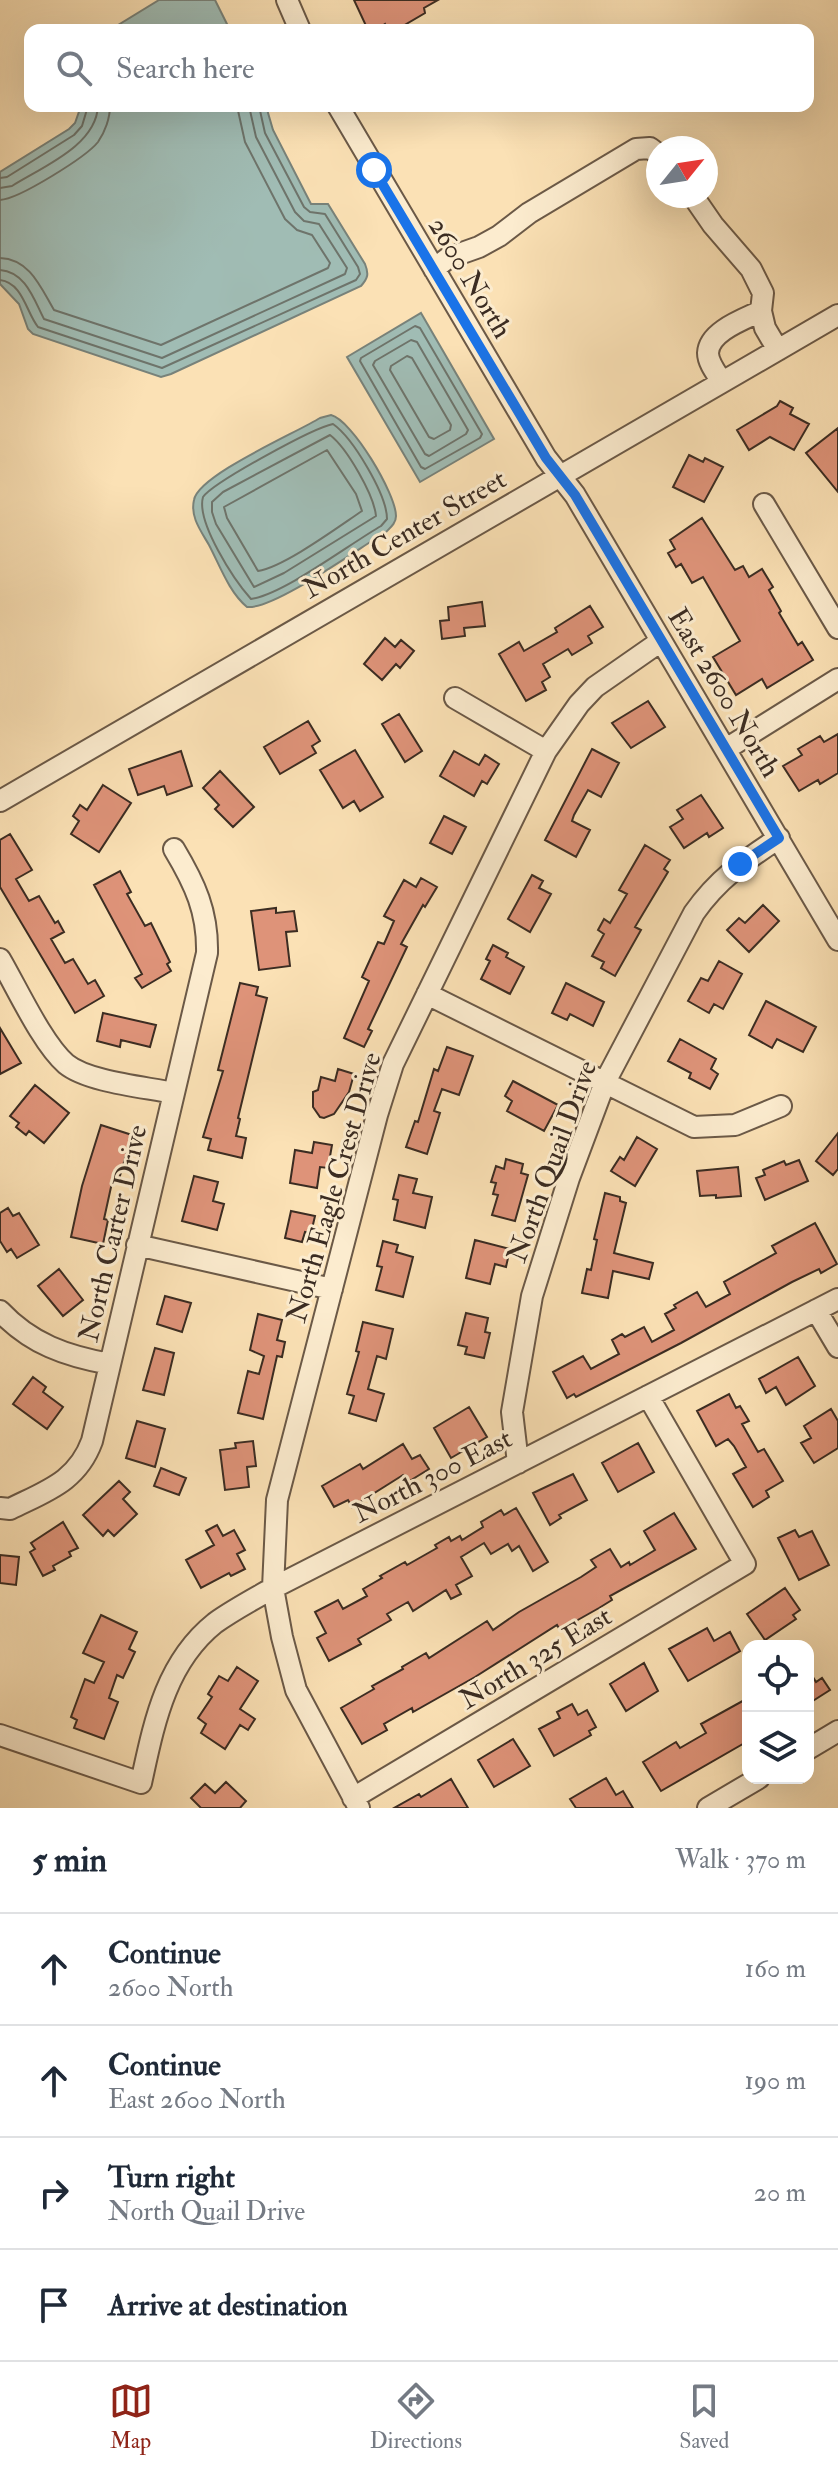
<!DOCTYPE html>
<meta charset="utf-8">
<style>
:root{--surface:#fff;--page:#f6f6f7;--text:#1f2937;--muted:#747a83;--line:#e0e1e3;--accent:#8f2418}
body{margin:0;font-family:"IM FELL Double Pica",serif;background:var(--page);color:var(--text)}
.controls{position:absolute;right:24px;bottom:24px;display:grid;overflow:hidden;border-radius:16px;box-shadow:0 8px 32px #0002}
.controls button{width:72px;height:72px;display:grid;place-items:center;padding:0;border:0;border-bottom:2px solid var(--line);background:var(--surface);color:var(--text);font:40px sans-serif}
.compass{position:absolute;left:646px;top:136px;width:72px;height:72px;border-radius:50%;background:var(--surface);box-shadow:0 8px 32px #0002;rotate:60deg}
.stop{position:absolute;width:24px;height:24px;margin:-18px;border:6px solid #1a73e8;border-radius:50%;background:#fff}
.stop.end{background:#1a73e8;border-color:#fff;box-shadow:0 2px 8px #0008}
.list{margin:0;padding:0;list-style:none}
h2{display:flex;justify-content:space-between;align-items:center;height:104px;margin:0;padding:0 32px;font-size:34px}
h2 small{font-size:26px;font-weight:400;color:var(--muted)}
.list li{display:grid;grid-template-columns:52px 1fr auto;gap:24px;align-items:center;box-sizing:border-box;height:112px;padding:0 32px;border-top:2px solid var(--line)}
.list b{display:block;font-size:30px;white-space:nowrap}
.list p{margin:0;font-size:26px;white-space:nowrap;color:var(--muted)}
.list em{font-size:26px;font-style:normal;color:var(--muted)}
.icon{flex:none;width:44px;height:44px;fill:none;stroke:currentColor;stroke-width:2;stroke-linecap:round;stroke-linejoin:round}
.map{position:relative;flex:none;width:838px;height:1808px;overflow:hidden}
.search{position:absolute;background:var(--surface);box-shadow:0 8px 32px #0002;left:24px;right:24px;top:24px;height:88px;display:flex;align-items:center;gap:20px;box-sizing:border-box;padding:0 28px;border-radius:16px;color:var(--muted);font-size:30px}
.sheet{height:552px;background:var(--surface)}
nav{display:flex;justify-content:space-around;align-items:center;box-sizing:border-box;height:112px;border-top:2px solid var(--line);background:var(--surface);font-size:22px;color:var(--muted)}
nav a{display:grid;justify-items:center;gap:4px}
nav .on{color:var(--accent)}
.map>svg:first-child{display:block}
.water{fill:#a0bcb4;stroke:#78827a;stroke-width:2}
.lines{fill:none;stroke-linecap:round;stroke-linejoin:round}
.shore{stroke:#6e746b;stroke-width:2}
.building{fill:#de9379;stroke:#3b2c22;stroke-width:2}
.minor-casing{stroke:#6b5947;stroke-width:24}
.minor{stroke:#fceccf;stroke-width:20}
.route{stroke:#1a73e8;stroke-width:10}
.labels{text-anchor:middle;stroke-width:6;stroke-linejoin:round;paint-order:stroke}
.street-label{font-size:28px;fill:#3b2c22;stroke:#fceccf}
</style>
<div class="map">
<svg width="838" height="1808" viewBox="0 0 838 1808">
<rect width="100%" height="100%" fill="#fbe1b5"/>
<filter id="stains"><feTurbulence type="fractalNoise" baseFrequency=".0025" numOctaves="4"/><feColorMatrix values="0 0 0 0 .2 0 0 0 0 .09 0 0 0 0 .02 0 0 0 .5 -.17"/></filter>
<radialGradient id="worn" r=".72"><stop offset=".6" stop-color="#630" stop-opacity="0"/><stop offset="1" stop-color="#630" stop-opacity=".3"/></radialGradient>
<!-- water -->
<path class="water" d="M159 0H215L230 30H110Z
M81 106H266L273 130 311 204H328L365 264C369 274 368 278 361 286L171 374 161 377 33 334 28 329 19 304 0 284V172L69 129 75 123Z
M421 313 494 439 420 482 347 357Z
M331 415C352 420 396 494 396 516 396 523 391 527 386 532 359 548 274 610 247 607 229 592 220 566 209 545 201 531 190 517 194 500 198 475 296 433 320 418Z"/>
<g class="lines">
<!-- shore -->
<path class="shore" d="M0 178 7 177 74 135 82 126 88 106
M0 188 12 186C42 167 96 146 98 106
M0 200C19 199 86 157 98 142 105 132 110 118 110 106
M0 258C30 259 41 288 54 310L161 345 328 268 330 263 312 235 297 230 285 219 245 142 237 106
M0 270C26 272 34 300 44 319L162 358 345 274 347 268 319 224 304 221 295 212 256 137 249 106
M0 280C23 283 26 312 38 327L162 368 356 280 360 274 358 267 325 214 310 212 304 207 265 133 259 106
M415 326 420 328 482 434 480 438 425 469 421 467 360 361 361 358Z
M411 340 417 342 468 430 466 434 429 456 425 454 373 365 375 361Z
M407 356 412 358 451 425 450 430 434 439 429 437 390 370 391 366Z
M333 424C353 438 387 495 387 519L381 526C348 545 284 594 251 599 234 580 196 522 203 497 214 482 313 428 333 424Z
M330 435C347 448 374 495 376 516L284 573 254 587 216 524 212 512V502L223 492Z
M327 450 356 494 362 511C338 527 284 567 258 571L227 518 224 507Z"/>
</g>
<!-- building -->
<path class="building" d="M354 0H438L424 8 425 13 396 30H388L385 24 376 30H368Z
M780 401 793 408 790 414 809 424 794 450 770 437 749 450 737 430 777 406Z
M838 428V492L806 453Z
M689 455 703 462 705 458 723 467 704 502 673 487Z
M702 518 735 570 743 566 749 577 762 569 773 587 769 590 781 611 779 613 798 645 802 642 813 660 767 688 762 679 736 695 713 657 740 641 703 577 692 583 681 564 676 567 668 553 675 549 670 540Z
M482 602 485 626 464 628 465 636 442 639 440 621 449 620 448 607Z
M590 606 603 627 588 636 592 643 572 655 568 649 543 664 550 677 542 682 546 690 526 701 499 654 519 642 524 651 557 632 555 628Z
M385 638 395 647 401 640 414 651 400 668 396 664 382 680 364 664Z
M648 701 665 727 631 748 612 723Z
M399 714 422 751 405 762 382 724Z
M308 721 320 741 312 746 316 753 280 774 264 747Z
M838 734V773L820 784 818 780 799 791 783 766 802 755 798 749 820 736 824 742Z
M592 749 619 763 601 797 588 790 574 815 572 821 590 830 576 857 545 840Z
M355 750 383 797 360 811 354 801 343 808 320 770Z
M181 751 192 786 167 795 164 786 138 795 129 769Z
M454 751 479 765 485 755 499 764 487 784 482 781 474 796 440 776Z
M220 771 254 807 233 827 215 809 219 805 203 788Z
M103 785 131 803 99 852 71 834 79 821 73 816 80 805 87 810Z
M701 795 723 828 709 837 707 833 684 848 670 827 683 819 677 810Z
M444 816 466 827 452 854 430 843Z
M10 834 32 870 16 879 29 901 39 896 55 923 58 921 64 932 51 939 65 963 73 959 88 984 95 980 104 996 75 1013 0 887V840Z
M645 845 670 860 664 869 668 872 635 927 641 930 615 976 601 968 604 962 592 956 604 934 598 930 604 919 610 923 627 894 619 890Z
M120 871 131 892 127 894 145 926 151 923 170 962 167 964 171 971 142 988 135 978 142 974 94 885Z
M532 875 543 881 539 888 551 894 530 932 508 919Z
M421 878 437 887 425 907 423 905 401 944 407 947 368 1029 372 1031 364 1047 344 1038 369 981 362 977 378 942 384 944 394 921 384 916 404 880 416 887Z
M763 905 779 921 749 952 727 930 739 918 745 923Z
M276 908V913L294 911 297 931 286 932 290 966 259 970 251 911Z
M493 945 508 953 506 957 524 967 510 994 481 979 490 961 486 959Z
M719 961 742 974 723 1009 714 1004 709 1013 688 1001 701 978 708 981Z
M240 983 258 987 256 995 267 998 238 1118 240 1119 236 1136 246 1138 242 1158 208 1150 211 1139 203 1137 223 1071 218 1070Z
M566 983 604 1002 593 1026 570 1014 567 1020 552 1013Z
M766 1001 816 1027 803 1052 777 1039 772 1048 749 1035Z
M103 1013 156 1025 150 1047 121 1040 120 1047 97 1041Z
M0 1028 21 1063 0 1074Z
M680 1039 716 1059 711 1069 718 1074 710 1089 689 1078 691 1073 668 1061Z
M447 1047 473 1056 459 1095 442 1089 434 1111 440 1113 427 1154 406 1147 415 1121 418 1122 434 1069 438 1071Z
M338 1069 354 1074 349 1092 334 1114 324 1118 320 1117 313 1107V1092L318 1090 321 1077 335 1081Z
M513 1081 558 1105 544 1131 507 1111 512 1101 505 1096Z
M35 1085 69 1113 44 1143 29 1131 26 1135 16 1127 19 1123 10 1116Z
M101 1125 132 1135 119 1179 113 1178 104 1219 108 1220 103 1244 71 1237 82 1186Z
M838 1133V1169L833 1175 816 1161Z
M637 1137 657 1149 635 1186 611 1171 620 1157 624 1160Z
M314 1142 332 1145 328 1168 320 1167 317 1188 290 1183 295 1150 312 1153Z
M506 1159 523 1164 521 1173 528 1175 515 1221 492 1215 498 1195 493 1194 496 1183 491 1182 496 1166 504 1169Z
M799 1160 808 1181 765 1200 756 1178 765 1175 763 1170 784 1161 786 1165Z
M738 1167 741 1196 716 1198V1195L700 1196 697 1171Z
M399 1175 417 1179 413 1193 432 1197 425 1228 394 1220 398 1200 393 1199Z
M194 1176 218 1182 213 1201 224 1204 217 1230 182 1221Z
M605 1193 620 1197V1201L626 1203 614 1253 653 1263 649 1279 613 1271 608 1298 582 1293 587 1269 591 1270 597 1240 594 1239Z
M8 1208 13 1216 19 1213 39 1245 17 1258 11 1249 7 1252 0 1241V1213Z
M291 1211 315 1216 311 1233 305 1232 302 1242 285 1238Z
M815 1223 837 1264 821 1273 819 1269 792 1282 681 1343 576 1397 574 1394 567 1398 553 1372 583 1356 591 1369 619 1354 612 1340 622 1334 625 1337 644 1327 652 1342 674 1330 665 1314 676 1308 674 1305 697 1292 706 1307 730 1294 724 1282 776 1253 772 1246Z
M475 1240 510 1249 506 1267 495 1264 490 1284 466 1278Z
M383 1241 398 1245 396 1252 413 1257 403 1297 376 1290 382 1267 377 1266Z
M59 1269 83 1300 63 1316 38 1286Z
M165 1296 191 1303 182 1332 157 1324Z
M466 1313 488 1318 485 1332 490 1333 484 1358 465 1354 467 1347 458 1345Z
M258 1314 282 1320 277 1340 285 1342 282 1357 277 1356 263 1419 238 1413 248 1371 259 1374 264 1356 250 1350Z
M363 1322 393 1329 386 1359 377 1356 368 1389 384 1394 376 1421 349 1413 354 1396 347 1394 359 1352 356 1351Z
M155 1348 174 1353 164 1395 143 1390Z
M798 1357 815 1386 786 1405 776 1387 766 1393 759 1379Z
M33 1377 46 1387 43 1392 63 1407 47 1429 13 1404Z
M729 1394 736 1408 740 1406 749 1421 742 1424 758 1452 764 1449 783 1481 766 1491 769 1497 753 1507 733 1474 746 1467 734 1446 728 1439 716 1446 697 1411Z
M469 1407 487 1437 451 1458 434 1428Z
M831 1409 838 1421V1448L814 1463 801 1443 811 1438 804 1426Z
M137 1421 165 1429 155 1467 126 1458Z
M253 1441 256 1466 247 1467 249 1487 225 1490 220 1450 236 1448 235 1443Z
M638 1443 654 1472 618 1492 602 1463Z
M403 1444 412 1459 420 1455 429 1469 408 1482 403 1475 352 1507 348 1500 334 1507 322 1486 360 1464 363 1469Z
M161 1468 186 1478 179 1495 154 1486Z
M573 1474 587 1500 559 1515 561 1518 550 1525 533 1493Z
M119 1481 130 1492 123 1499 137 1514 114 1536 108 1530 103 1536 83 1515Z
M516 1508 548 1562 533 1571 519 1546 512 1551 508 1544 491 1554 484 1543 461 1557 472 1576 456 1585 461 1594 451 1599 446 1590 413 1611 408 1602 387 1614 391 1620 358 1639 361 1644 329 1661 317 1638 326 1633 315 1612 338 1600 343 1609 367 1596 363 1589 382 1578 380 1576 405 1562 407 1565 437 1548 435 1545 449 1537 451 1541 460 1536 462 1540 483 1527 481 1522 501 1510 504 1515Z
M674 1513 696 1549 610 1596 612 1600 599 1608 560 1630 557 1625 475 1677 413 1712 412 1708 384 1724 387 1730 362 1744 341 1708 374 1689 372 1686 403 1669 402 1667 426 1653 429 1658 487 1621 493 1630 519 1612 581 1577 596 1567 591 1560 610 1549 621 1567 629 1562 630 1565 655 1550 644 1531Z
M63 1522 78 1548 69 1552 71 1556 53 1566 55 1570 43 1576 30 1552 35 1549 31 1543Z
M217 1525 223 1536 234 1530 245 1550 237 1554 245 1569 231 1576 229 1573 201 1588 186 1560 214 1545 206 1531Z
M795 1530 799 1537 812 1531 829 1565 799 1580 778 1538Z
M0 1555 19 1557 16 1585 0 1583Z
M785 1588 800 1610 793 1615 796 1619 765 1640 747 1614Z
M101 1615 137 1632 129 1649 135 1652 123 1678 117 1675 109 1698 118 1702 104 1739 74 1728 77 1720 71 1717 85 1679 94 1683 104 1662 83 1653Z
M707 1628 714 1641 730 1632 740 1651 688 1681 669 1649Z
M644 1663 658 1691 626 1711 610 1684Z
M237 1667 258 1681 240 1709 255 1719 248 1730 240 1725 225 1749 201 1733 206 1724 198 1718 212 1697 208 1694 219 1676 228 1681Z
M808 1669 816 1682 822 1678 830 1690 808 1704Z
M748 1698V1741L661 1791 643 1762 676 1742 680 1748 706 1733 701 1724Z
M572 1704 578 1715 587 1710 596 1727 589 1731 591 1735 554 1756 539 1729 560 1718 557 1712Z
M513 1739 530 1766 494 1787 478 1760Z
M606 1778 616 1795 623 1791 633 1808H576L570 1799Z
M451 1779 468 1808H394L419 1794 421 1797Z
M226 1782 246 1801 240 1808H201L191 1798 205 1784 215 1793Z"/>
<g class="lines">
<!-- minor casing -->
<g class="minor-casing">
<path id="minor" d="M287 0 300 30
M338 106 546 458 575 495 838 940
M693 196 713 225 751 269 763 293 761 311 765 328 778 350
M434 269 448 258 479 247 499 236 529 213 636 149 650 148 658 154
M722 382C717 374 708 363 708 353 709 331 745 319 761 311
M764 504 838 628
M455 698 546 751
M726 749 838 679
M0 801 838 315
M0 959C17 988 42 1043 66 1064 88 1082 145 1087 173 1093
M427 994 694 1127 735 1125 781 1106
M137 1245 332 1289
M816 1310 838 1347
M0 1311C31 1344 66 1356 110 1364
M518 1463 512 1412 532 1296 569 1178 605 1082 694 913C717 880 745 860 779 838
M0 1508 10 1509C46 1491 77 1482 92 1441L207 953C208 912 195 884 174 849
M0 1735 141 1783C154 1724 165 1663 215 1623 233 1610 254 1599 273 1588L838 1299
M808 1749 838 1731
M353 1798 745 1564 648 1396
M359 1808 296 1690 282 1637 273 1588 277 1500 377 1115 393 1064 546 751 579 704 595 687 661 641
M708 1808 759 1778"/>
</g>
<!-- minor -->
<use href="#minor" class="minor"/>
</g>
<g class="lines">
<!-- route -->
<path class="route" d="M374 170 546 458 575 495 779 838 740 864"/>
</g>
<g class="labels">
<!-- street labels -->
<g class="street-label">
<text transform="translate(471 277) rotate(59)" y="10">2600 North</text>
<text transform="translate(404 533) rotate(-30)" y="10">North Center Street</text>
<text transform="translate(725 692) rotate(59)" y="10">East 2600 North</text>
<text transform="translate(551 1161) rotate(-70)" y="10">North Quail Drive</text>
<text transform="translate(333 1187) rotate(-74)" y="10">North Eagle Crest Drive</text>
<text transform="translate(112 1233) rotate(-77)" y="10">North Carter Drive</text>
<text transform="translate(432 1475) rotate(-27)" y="10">North 300 East</text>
<text transform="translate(535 1657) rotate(-31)" y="10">North 325 East</text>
</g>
</g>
<rect width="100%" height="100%" filter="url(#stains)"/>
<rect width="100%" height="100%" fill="url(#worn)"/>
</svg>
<div class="controls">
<button><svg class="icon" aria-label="locate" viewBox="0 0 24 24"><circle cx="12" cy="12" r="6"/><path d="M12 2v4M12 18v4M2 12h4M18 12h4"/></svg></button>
<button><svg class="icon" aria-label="layers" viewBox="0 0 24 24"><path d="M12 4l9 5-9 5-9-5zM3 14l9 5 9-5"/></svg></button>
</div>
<svg class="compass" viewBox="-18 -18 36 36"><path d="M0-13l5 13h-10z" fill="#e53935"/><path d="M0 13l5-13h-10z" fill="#747a83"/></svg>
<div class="stop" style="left:374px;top:170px"></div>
<div class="stop end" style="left:740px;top:864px"></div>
<div class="search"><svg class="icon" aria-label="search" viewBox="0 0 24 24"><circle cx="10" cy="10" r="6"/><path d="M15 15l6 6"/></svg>Search here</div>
</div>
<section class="sheet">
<h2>5 min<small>Walk · 370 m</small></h2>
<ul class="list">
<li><svg class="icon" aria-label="ahead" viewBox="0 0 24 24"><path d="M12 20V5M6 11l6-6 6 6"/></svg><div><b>Continue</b><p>2600 North</p></div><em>160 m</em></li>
<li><svg class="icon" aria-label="ahead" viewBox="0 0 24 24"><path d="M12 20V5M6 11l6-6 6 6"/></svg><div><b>Continue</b><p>East 2600 North</p></div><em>190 m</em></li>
<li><svg class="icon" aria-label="right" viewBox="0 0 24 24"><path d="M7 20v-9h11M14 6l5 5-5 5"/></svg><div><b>Turn right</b><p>North Quail Drive</p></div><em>20 m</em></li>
<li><svg class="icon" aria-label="arrive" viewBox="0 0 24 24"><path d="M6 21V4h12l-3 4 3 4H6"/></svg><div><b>Arrive at destination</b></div></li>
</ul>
</section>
<nav>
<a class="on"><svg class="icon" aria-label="map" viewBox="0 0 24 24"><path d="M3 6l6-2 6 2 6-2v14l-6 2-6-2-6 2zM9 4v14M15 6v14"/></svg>Map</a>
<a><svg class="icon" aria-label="directions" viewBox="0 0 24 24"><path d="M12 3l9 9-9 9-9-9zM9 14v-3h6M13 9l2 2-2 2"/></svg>Directions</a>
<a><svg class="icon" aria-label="saved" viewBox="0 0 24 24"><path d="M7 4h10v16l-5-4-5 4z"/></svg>Saved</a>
</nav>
